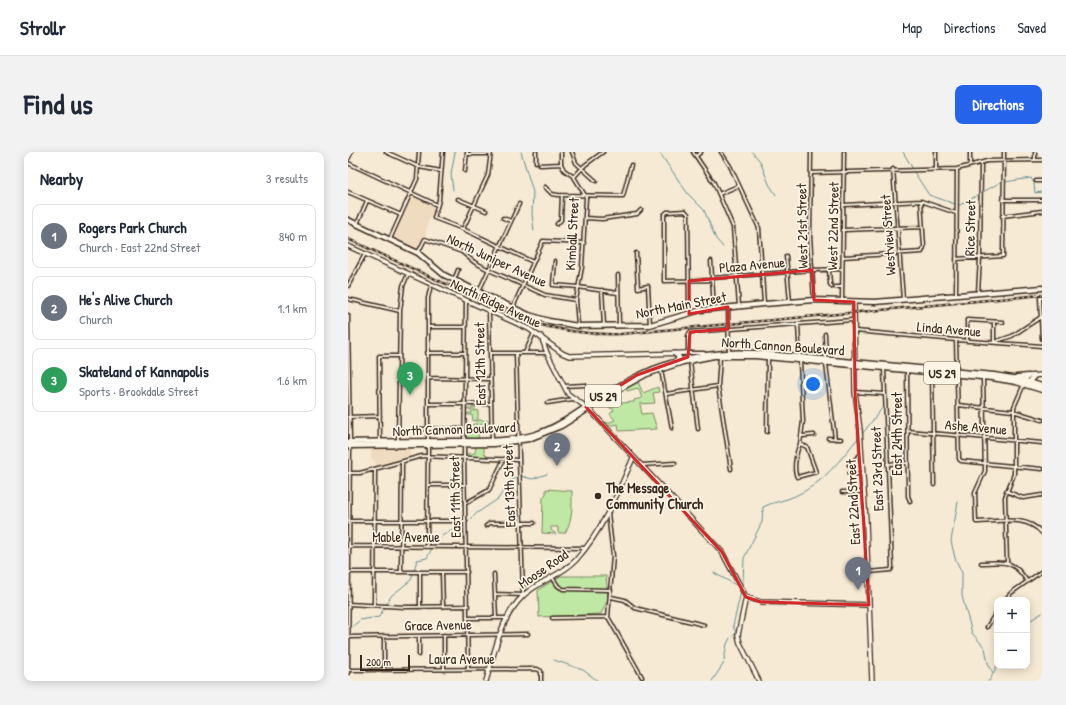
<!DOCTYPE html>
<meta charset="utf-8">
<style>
:root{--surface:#fff;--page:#f2f2f3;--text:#1f2937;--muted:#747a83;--line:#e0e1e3;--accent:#2563eb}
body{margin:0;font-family:"Patrick Hand",sans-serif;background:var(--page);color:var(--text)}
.controls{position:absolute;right:12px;bottom:12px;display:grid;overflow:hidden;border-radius:8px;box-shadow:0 2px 10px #0003}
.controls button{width:36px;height:36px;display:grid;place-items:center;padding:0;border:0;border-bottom:1px solid var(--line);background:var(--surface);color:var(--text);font:20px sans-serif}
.scale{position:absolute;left:12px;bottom:10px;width:50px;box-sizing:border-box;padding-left:4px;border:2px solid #3b2a1e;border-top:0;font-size:11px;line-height:14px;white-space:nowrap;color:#3b2a1e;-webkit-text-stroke:3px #fcf5e5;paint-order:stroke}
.you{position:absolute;left:465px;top:232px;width:14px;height:14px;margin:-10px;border:3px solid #fff;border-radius:50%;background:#1a73e8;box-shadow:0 0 0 6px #1a73e833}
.badge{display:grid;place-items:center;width:26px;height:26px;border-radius:50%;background:var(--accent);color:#fff;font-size:13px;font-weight:700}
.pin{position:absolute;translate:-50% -33px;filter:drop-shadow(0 1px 2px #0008)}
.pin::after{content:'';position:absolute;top:21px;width:14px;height:12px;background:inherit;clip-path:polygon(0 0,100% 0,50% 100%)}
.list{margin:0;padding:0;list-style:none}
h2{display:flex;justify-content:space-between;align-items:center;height:52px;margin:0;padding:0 16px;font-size:17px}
h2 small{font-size:13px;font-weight:400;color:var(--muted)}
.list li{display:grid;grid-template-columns:26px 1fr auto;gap:12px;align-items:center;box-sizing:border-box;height:64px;margin:0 8px 8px;padding:0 8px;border:1px solid var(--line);border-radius:8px}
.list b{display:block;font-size:15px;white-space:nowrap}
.list p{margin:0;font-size:13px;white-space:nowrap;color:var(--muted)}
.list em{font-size:13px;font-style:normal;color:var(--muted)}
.map{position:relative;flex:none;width:694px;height:529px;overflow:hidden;border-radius:8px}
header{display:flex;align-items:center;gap:24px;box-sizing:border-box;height:56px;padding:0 20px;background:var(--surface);border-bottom:1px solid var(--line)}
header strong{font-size:19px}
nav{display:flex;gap:22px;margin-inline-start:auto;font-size:14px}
.intro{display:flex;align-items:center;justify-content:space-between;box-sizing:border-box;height:96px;padding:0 24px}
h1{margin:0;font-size:28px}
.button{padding:10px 18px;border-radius:8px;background:var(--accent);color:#fff;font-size:14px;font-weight:700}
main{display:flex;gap:24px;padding:0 24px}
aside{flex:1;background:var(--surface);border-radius:8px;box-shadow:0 2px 10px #0003}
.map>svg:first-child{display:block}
.built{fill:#efdcc0}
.green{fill:#bfe8a4;stroke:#7d8961}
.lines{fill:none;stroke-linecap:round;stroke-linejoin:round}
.stream{stroke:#648d90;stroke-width:1}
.street-casing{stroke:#3b2a1e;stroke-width:5}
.secondary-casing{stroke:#3b2a1e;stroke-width:6}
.primary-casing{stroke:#3b2a1e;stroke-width:7}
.street{stroke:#fcf5e5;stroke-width:2}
.secondary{stroke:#fcf5e5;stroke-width:3.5}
.primary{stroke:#fcf5e5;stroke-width:4}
.rail-casing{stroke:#3b2a1e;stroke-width:2.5}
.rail{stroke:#fcf5e5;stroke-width:1;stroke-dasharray:3;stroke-linecap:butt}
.marked{fill:none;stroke:#d62828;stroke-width:3;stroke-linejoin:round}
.poi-dot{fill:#3b2a1e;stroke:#fcf5e5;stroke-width:1.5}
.labels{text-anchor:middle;stroke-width:3.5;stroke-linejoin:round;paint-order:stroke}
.shield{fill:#fcf5e5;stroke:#75675a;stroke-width:1}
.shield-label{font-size:13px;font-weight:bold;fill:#3b2a1e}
.street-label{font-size:14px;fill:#3b2a1e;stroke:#fcf5e5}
.poi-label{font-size:14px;font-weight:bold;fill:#3b2a1e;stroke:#fcf5e5;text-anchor:start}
</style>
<header>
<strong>Strollr</strong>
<nav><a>Map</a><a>Directions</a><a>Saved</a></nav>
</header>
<div class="intro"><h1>Find us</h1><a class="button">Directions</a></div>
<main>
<aside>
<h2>Nearby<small>3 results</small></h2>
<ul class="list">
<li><span class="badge" style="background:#6b7280">1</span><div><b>Rogers Park Church</b><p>Church · East 22nd Street</p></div><em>840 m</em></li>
<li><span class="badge" style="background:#6b7280">2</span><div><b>He's Alive Church</b><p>Church</p></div><em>1.1 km</em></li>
<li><span class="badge" style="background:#2e9e5b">3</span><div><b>Skateland of Kannapolis</b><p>Sports · Brookdale Street</p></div><em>1.6 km</em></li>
</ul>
</aside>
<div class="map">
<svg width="694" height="529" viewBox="0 0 694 529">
<rect width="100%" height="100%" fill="#f6ead4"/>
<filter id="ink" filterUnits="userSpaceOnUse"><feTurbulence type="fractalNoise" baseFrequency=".025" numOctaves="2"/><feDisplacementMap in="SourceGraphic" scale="8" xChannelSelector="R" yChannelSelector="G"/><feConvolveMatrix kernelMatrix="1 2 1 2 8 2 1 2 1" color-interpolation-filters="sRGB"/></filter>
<g filter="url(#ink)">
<!-- built -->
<path class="built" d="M65 43 88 55 84 65 80 69 77 86 71 98 45 87Z
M23 296H62V306L28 316 27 309 23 306Z"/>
<!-- green -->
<path class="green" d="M290 230 295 241 310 235 311 240 305 241 307 251 292 252 294 262 304 261 309 277 271 279 270 272 259 274 256 271 258 270 260 271 267 268 262 262 266 258 265 256 263 257 260 252 256 255 253 251 267 243 273 251 286 250V248L294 246 290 236 279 239 278 236Z
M124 254 127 256 126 259 130 258V268L142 269V273L133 272V276L142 277V282L140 278 133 281V278H131L130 287H118V275H124L125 272H129V268L125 269 124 263H119V261H124V258L119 257H124Z
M128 293H136V301L140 305H118V302L127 301Z
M198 337 224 339C224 355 225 367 217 381H210V375H203V378L208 382 194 381 195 345 198 342Z
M212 424H258L260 447 253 462 191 465 190 438Z"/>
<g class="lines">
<!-- stream -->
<path class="stream" d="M173 0 185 40 184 62 186 79
M311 0 340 42 356 58 368 87 375 95
M404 0 412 9 421 32 428 43
M555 0 565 17
M566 20 581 43 607 52
M657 30 683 26 686 31 687 41 694 40
M105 38 103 22 107 0
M635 40 653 30
M610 54 632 42
M515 281 535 255
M173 324 184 327 199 322
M610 350 603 389 607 406 614 421V444L624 481 637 496 640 511 645 521
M85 394 95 383 120 370 129 361 150 347 162 329 170 325
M366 421 388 433
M395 431 396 406 414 370 415 355C424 350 437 349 447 344 475 332 492 308 511 285
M679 468H683L694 461
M3 476 12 468 31 465 43 444 63 428 69 408 79 406 84 396
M385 484 388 481 385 474 393 439
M206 508 235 518 250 529
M376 508 379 492 382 486
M364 529 376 511
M640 529 642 528 649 514"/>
<!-- street casing -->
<g class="street-casing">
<path id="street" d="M38 0 71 15 93 19
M95 0 91 48 86 66 115 77 185 110
M188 0V10
M213 0V12L216 18 226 25 238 45 234 115 228 148 230 173
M224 0 228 11 248 29
M345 0 366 31 385 75 391 154
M373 0 382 14 411 76 416 152
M463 0 462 84 466 148
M588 0V17
M622 0V13
M687 0V8
M119 2H142
M348 4 353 0
M0 11 89 53
M192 13 213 12
M545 17 555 147
M117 19 119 0
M463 21 609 17 639 9 694 8
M226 25 237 13 255 0
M688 29H694
M197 35 204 42 210 43 275 44 283 13
M0 40 53 63
M371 42 390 34
M110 47 138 59
M655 48H694
M496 53 573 49 608 61
M654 64 694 59
M155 66 163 69
M237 66 254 67 289 62 293 58
M9 72 19 49
M209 72 213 68 214 43
M115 77 140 23 143 0
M496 78 574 75
M42 87 69 27 71 0
M70 101 77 87 114 100 126 110 141 118 197 143 228 148
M288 101 290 136 300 134 302 173
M438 104 442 150
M495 105 574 100 576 95 573 49
M608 107 655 104 656 0
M207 109 205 133 230 135 270 141
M363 109 366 157
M481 118 482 132 484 135
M270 123 271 173
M106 128 110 118
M0 134 17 102
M487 135H494
M254 138 256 173
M131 139 171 52
M630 140 632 106 633 11
M608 143 609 17
M694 146H692L694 187
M0 147 52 159
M118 149 116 305 120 517
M494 149 496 0
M165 155 195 89 236 91
M380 156 381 200
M141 159 144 289
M341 161 340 62 337 59 319 60 316 63V129L364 128 365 126 464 118 494 117
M0 163 2 289
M646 170V190L664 184 693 165
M450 172 455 269 452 292
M80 175H117
M507 179 608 188 694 194
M477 182 478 207
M608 188 611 307 613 309 694 317
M619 189V168L655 170
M79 201H116
M142 201H199
M177 201 186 181
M356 201H340V184L342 180 505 168
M372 205 370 234 383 317
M342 209 350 277
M478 212 487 287
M313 218 324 276
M559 218 560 344 562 349
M584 221 586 333
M80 226 142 227
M635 226 637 319 627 341 628 370C649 370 678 362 694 381
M216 234 237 233
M507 240 536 242
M318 242 370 234
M199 251 225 247
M80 252H142
M610 253 665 259 694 268
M0 265 32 264
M70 277H116
M560 279 694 291
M419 280 420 205
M454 284 466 283
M480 286 493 287
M32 289 31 204H50
M80 289V146L83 133
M50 290 52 159 55 134 60 122
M452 292 459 295 468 320 449 325C445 318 448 300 452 292Z
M539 312 559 311
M294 313 327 311
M501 313 513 302
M0 321H12L74 304 170 308
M501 322H514
M80 333H116
M658 339 675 346 694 343
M494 340H516
M118 351 141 338 156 307
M0 369H118
M138 374 142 371H186
M1 394 237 396
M79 395 80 294
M659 410 657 345 666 322V255L676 232
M633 411C658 410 664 407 679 429
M1 420H119
M53 420 54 310
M94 420 95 455
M521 420 543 418 544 415 536 217
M146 422 148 466
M204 425 210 434 215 437 263 438
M147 442 175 443 168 201
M263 445 277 448 287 456 356 473
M657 448 663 441 694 419
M0 452 57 455 120 454
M26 453 27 317
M72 455V420
M260 465 265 404 260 361
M260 465 294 525
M120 466H157
M204 466 260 465
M639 475 649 459
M71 484V503
M0 485 180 482
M36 517V484
M0 518 189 517 193 519V529
M96 518V483
M0 521 2 294"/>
</g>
<!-- secondary casing -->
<g class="secondary-casing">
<path id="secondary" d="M0 6 3 0
M0 94 181 177 214 201 221 204 340 201
M506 150 507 240 512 278 518 370 524 529
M193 184 199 201 220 242 241 257 374 400 398 445 390 483 392 491 411 529
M678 227 680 224 694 223
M398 445 413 450 521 453
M138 529C147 500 152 466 175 444 190 429 213 424 228 408 254 379 270 341 285 306"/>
</g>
<!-- primary casing -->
<g class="primary-casing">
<path id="primary" d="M0 68 70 101 96 123 131 140 181 163 201 169 230 174 302 173 353 158 416 152 466 148 527 150 694 136
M327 202 331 205 330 207
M669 225 680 224
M685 231 683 228 686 224
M0 290C35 289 71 289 106 289 134 289 161 290 188 282 213 274 234 257 256 243 303 212 352 197 408 201L646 223 671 227 694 234
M0 294 146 292 181 287 213 274 275 235 299 222 335 210 366 204H407L644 226 668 230 694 238"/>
</g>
<!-- street -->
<use href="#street" class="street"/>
<!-- secondary -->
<use href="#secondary" class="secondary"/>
<!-- primary -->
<use href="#primary" class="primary"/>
<!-- rail casing -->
<g class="rail-casing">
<path id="rail" d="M0 87 179 169C211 179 240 183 273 182L694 143"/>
</g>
<!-- rail -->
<use href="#rail" class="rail"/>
</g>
</g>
<!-- marked area -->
<path class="marked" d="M464 118 466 148 506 150 507 240 521 453 413 450 398 445 374 400 238 255 289 223 340 205 342 180 380 177V155L341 162V129Z"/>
<!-- markers -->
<circle class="poi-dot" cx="250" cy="344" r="4"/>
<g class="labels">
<!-- shield labels -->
<g class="shield">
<rect x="576" y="210" width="36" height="22" rx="3"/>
<rect x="237" y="233" width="36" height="22" rx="3"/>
</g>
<g class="shield-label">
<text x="594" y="226">US 29</text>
<text x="255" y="249">US 29</text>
</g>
<!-- street labels -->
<g class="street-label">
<text transform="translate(454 74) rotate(-91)" y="5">West 21st Street</text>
<text transform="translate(485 74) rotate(-89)" y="5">West 22nd Street</text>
<text transform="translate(622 76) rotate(-89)" y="5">Rice Street</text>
<text transform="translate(224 82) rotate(-87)" y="5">Kimball Street</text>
<text transform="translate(540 83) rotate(-94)" y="5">Westview Street</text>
<text transform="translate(149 108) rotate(25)" y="5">North Juniper Avenue</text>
<text transform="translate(404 113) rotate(-5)" y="5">Plaza Avenue</text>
<text transform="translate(148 151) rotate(25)" y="5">North Ridge Avenue</text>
<text transform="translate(333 153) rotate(-11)" y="5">North Main Street</text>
<text transform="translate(601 177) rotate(5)" y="5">Linda Avenue</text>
<text transform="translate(435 194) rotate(4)" y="5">North Cannon Boulevard</text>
<text transform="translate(132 212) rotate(-91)" y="5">East 12th Street</text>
<text transform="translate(628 275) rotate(5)" y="5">Ashe Avenue</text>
<text transform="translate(106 277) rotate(-2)" y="5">North Cannon Boulevard</text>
<text transform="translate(549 282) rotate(-90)" y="5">East 24th Street</text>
<text transform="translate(529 317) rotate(-92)" y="5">East 23rd Street</text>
<text transform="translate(161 334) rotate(-92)" y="5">East 13th Street</text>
<text transform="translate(107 345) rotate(-91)" y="5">East 11th Street</text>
<text transform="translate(505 350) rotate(-93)" y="5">East 22nd Street</text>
<text x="58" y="390">Mable Avenue</text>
<text transform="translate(195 417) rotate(-35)" y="5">Moose Road</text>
<text transform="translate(90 473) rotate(-1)" y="5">Grace Avenue</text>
<text x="114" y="512">Laura Avenue</text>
</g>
<!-- poi labels -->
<g class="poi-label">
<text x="258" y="341">The Message<tspan x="258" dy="16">Community Church</tspan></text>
</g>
</g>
</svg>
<div class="controls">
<button>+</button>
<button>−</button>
</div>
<div class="scale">200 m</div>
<div class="you"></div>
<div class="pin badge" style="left:510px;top:438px;background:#6b7280">1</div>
<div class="pin badge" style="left:209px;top:314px;background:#6b7280">2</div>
<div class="pin badge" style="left:62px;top:243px;background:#2e9e5b">3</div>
</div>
</main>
